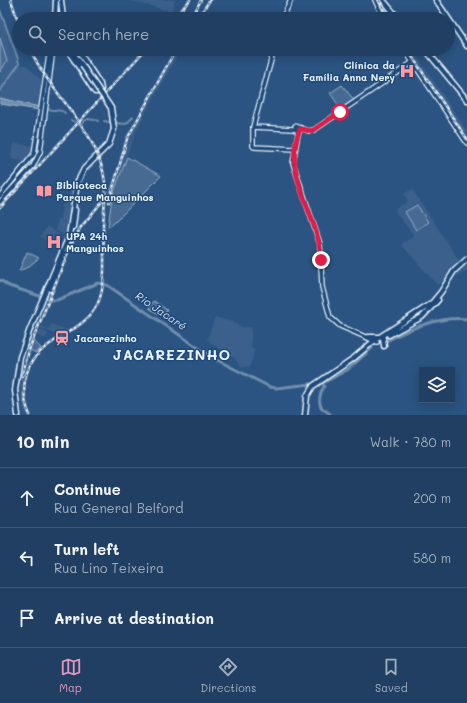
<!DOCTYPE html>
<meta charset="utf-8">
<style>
:root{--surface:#203f62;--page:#2d4a6b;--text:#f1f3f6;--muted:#a2afbe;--line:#3d5877;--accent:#e797bd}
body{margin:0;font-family:Mali,sans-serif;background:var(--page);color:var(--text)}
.controls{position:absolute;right:12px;bottom:12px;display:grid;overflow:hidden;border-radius:0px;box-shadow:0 2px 10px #0003}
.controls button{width:36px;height:36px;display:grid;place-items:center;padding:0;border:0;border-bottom:1px solid var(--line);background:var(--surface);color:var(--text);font:20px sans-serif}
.stop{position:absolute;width:12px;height:12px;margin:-9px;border:3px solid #e11d48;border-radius:50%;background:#fff}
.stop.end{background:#e11d48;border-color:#fff;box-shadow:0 1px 4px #0008}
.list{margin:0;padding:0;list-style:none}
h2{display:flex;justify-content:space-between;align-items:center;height:52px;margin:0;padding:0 16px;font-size:17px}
h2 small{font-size:13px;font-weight:400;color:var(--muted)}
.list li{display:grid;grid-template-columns:26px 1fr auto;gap:12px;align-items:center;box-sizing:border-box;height:60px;padding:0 16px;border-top:1px solid var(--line)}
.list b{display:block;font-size:15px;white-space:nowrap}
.list p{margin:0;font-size:13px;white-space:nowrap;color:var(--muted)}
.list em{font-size:13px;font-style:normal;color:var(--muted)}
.icon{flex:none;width:22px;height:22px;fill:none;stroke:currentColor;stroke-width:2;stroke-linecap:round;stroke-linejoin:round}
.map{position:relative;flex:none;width:467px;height:415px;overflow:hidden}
.search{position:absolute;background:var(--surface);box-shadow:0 2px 10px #0003;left:12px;right:12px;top:12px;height:44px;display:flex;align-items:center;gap:10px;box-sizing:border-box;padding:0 14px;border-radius:22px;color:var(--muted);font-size:15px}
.sheet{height:232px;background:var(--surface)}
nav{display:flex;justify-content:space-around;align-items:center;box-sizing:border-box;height:56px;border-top:1px solid var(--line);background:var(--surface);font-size:11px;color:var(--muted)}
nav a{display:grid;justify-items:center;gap:2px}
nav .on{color:var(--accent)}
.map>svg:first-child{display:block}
.built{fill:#3a608b}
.green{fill:#476b93;stroke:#98aec6}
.water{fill:#708ead;stroke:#a0b6cb}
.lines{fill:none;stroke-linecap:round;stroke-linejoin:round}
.canal{stroke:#708ead;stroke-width:2}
.river{stroke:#708ead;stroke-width:3}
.secondary-casing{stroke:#e8f1f8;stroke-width:6}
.primary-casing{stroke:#e8f1f8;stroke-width:7}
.secondary{stroke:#1f4a7a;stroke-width:3.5}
.primary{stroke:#1f4a7a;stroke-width:4}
.rail-casing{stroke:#e8f1f8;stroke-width:2.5}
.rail{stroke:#1f4a7a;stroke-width:1;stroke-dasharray:3;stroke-linecap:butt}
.primary-bridge-casing{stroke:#e8f1f8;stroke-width:7;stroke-linecap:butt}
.primary-bridge{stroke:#1f4a7a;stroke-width:4}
.route{stroke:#e11d48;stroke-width:5}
.labels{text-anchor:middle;stroke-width:3;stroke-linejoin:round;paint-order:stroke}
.poi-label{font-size:10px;font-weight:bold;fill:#e8f1f8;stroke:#1f4a7a;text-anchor:start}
.water-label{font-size:11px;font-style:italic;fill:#d0dde9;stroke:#1f4a7a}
.district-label{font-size:14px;font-weight:bold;letter-spacing:1px;fill:#e8f1f8;stroke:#1f4a7a}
</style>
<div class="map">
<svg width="467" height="415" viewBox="0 0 467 415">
<rect width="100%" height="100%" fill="#2b5482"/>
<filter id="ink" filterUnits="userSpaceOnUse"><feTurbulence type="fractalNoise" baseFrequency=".025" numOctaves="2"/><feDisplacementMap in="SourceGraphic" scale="8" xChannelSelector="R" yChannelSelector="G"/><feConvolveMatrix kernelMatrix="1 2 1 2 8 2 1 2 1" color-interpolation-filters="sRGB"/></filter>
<g filter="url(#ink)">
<!-- built -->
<path class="built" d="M128 0H175L172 12Z
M0 12 18 59 17 65H26L42 81 39 106 0 98Z
M178 49H181L138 127 117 181 107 197 81 227 71 247 39 325 49 329 51 324 67 330 59 336 38 327V329L48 333 46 339 36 334 27 356 22 381 23 395 28 415H25L20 389 22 363 64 257 77 230 104 196 115 179 135 126Z
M406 49H412L467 131V140Z
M13 143 34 146 27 162 11 159Z
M412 189 458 259 467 266V271L437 285 401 244 414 236 394 210 408 201 404 194Z
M70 191 75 192 66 236 55 230 58 220H60L62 205 68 199Z
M47 226 62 237 57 247 40 237Z
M215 317 233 322 241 327H251V348L254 349V353L250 367H242L234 358 207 340Z"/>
<!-- green -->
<path class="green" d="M0 38 7 61 0 72Z
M342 85 354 100 341 109 330 93Z
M127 157 161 176 112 225 108 227 112 197Z
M417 205 428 222 416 230 405 212Z
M27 252 39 258 28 267 19 271Z
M154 301 167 310 163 317 149 308Z
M30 338 41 348 36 353 26 348Z"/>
<!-- water -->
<path class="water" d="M0 98 40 107 39 110 0 104Z"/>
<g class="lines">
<!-- canal -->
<path class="canal" d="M0 10 18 59 19 64 0 91
M45 109 62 111 65 113
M71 120 76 123
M96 120 98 121
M104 121 109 122
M83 122 88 119 94 120
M116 123 126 124 133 117"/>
<!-- river -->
<path class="river" d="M0 280 9 286 52 300H57L98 283 107 285 213 358 270 387 276 388 311 384
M385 342C410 328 439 316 467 319
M330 414C328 412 324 410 322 408 317 403 321 391 324 386L323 383 347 370 372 348"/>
<!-- secondary casing -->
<g class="secondary-casing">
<path id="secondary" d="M375 0 384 19
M282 19 291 0
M274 49 253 127V146L254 147 295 149
M404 49 467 143
M295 126 309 131 314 130 413 62
M253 127 293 129 297 130 298 133
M301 128 298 134 293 163 320 244 322 287 330 317 340 326 377 342
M0 196 34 154 50 49
M0 202 33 166 40 152 53 49"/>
</g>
<!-- primary casing -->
<g class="primary-casing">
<path id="primary" d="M61 0 63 19
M383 0 399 19
M436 0 467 46
M55 19 56 0
M67 49 95 92H99L101 89 100 84 77 49
M70 49 82 65
M425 49 467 100
M73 227 75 210
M50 289 65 253
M389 335 422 317 438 300
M368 337H379
M383 338 384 346
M18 415 15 390 20 357 30 329 69 236 77 183 84 169 109 144 114 129
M305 415 307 396 313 386 354 358 375 340 431 304 441 292 454 271 467 259"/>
</g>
<!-- secondary -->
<use href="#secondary" class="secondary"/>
<!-- primary -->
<use href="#primary" class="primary"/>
<!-- rail casing -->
<g class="rail-casing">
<path id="rail" d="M11 0 19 24
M379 0 389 19
M173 19 190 0
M191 19 201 0
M197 19 210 0
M30 49C51 96 98 128 105 182 106 196 104 210 103 224 103 248 108 284 97 305 80 338 33 337 25 380 23 392 25 404 30 415
M407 49 467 139
M109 202 127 139 176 49
M0 208 146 49
M22 376 30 347 71 245 81 227 105 198"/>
</g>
<!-- rail -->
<use href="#rail" class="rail"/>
<!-- primary-bridge casing -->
<g class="primary-bridge-casing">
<path id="primary-bridge" d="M82 65 111 108 114 129"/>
</g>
<!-- primary-bridge -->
<use href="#primary-bridge" class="primary-bridge"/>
</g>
</g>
<g class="lines" filter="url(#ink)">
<!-- route -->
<path class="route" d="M321 260C320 215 280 175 300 129L312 131 340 112"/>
</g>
<!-- icons -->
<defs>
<g id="hospital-bare" transform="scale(1.2)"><path d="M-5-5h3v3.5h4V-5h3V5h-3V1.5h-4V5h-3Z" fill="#ff9aa2" stroke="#1f4a7a" stroke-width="2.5" paint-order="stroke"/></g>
<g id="library-bare" transform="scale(1.2)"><path d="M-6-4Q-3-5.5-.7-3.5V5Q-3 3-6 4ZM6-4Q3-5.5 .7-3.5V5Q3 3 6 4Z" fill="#ff9aa2" stroke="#1f4a7a" stroke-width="2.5" paint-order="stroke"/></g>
<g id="station-bare" transform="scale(1.2)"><path d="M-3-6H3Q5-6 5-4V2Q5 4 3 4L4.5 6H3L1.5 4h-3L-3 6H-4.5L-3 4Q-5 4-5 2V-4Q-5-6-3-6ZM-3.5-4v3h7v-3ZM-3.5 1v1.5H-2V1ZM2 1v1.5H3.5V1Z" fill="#ff9aa2" stroke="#1f4a7a" stroke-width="2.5" paint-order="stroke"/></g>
</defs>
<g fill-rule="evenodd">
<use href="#hospital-bare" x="407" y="71"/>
<use href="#library-bare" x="44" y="191"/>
<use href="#hospital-bare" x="54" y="242"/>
<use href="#station-bare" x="62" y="338"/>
</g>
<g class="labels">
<!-- poi labels -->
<g class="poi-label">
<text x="395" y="69" text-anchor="end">Clínica da<tspan x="395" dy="12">Família Anna Nery</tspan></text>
<text x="56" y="189">Biblioteca<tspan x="56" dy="12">Parque Manguinhos</tspan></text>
<text x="66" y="240">UPA 24h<tspan x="66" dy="12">Manguinhos</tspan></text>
<text x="74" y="342">Jacarezinho</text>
</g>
<!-- water labels -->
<g class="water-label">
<text transform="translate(161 311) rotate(34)" y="4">Rio Jacaré</text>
</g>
<!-- district labels -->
<g class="district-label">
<text x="172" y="360">JACAREZINHO</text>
</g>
</g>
</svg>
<div class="controls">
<button><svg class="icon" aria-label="layers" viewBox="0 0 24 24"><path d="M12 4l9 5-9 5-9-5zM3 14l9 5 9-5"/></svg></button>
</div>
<div class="stop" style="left:340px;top:112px"></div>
<div class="stop end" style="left:321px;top:260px"></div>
<div class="search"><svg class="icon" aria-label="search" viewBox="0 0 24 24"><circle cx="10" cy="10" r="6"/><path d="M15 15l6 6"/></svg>Search here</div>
</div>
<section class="sheet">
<h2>10 min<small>Walk · 780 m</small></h2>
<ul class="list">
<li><svg class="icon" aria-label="ahead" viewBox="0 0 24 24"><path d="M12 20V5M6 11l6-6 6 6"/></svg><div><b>Continue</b><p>Rua General Belford</p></div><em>200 m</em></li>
<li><svg class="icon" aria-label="left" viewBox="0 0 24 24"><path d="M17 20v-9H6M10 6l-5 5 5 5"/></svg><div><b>Turn left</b><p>Rua Lino Teixeira</p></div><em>580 m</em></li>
<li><svg class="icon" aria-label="arrive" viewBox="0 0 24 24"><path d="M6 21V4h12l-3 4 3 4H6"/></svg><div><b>Arrive at destination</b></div></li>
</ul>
</section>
<nav>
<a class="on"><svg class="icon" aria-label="map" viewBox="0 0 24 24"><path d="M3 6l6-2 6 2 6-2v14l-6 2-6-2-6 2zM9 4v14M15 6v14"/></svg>Map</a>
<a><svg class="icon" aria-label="directions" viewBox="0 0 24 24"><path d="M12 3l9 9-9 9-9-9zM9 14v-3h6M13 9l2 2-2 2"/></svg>Directions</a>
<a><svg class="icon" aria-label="saved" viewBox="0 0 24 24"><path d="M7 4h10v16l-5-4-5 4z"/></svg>Saved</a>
</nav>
